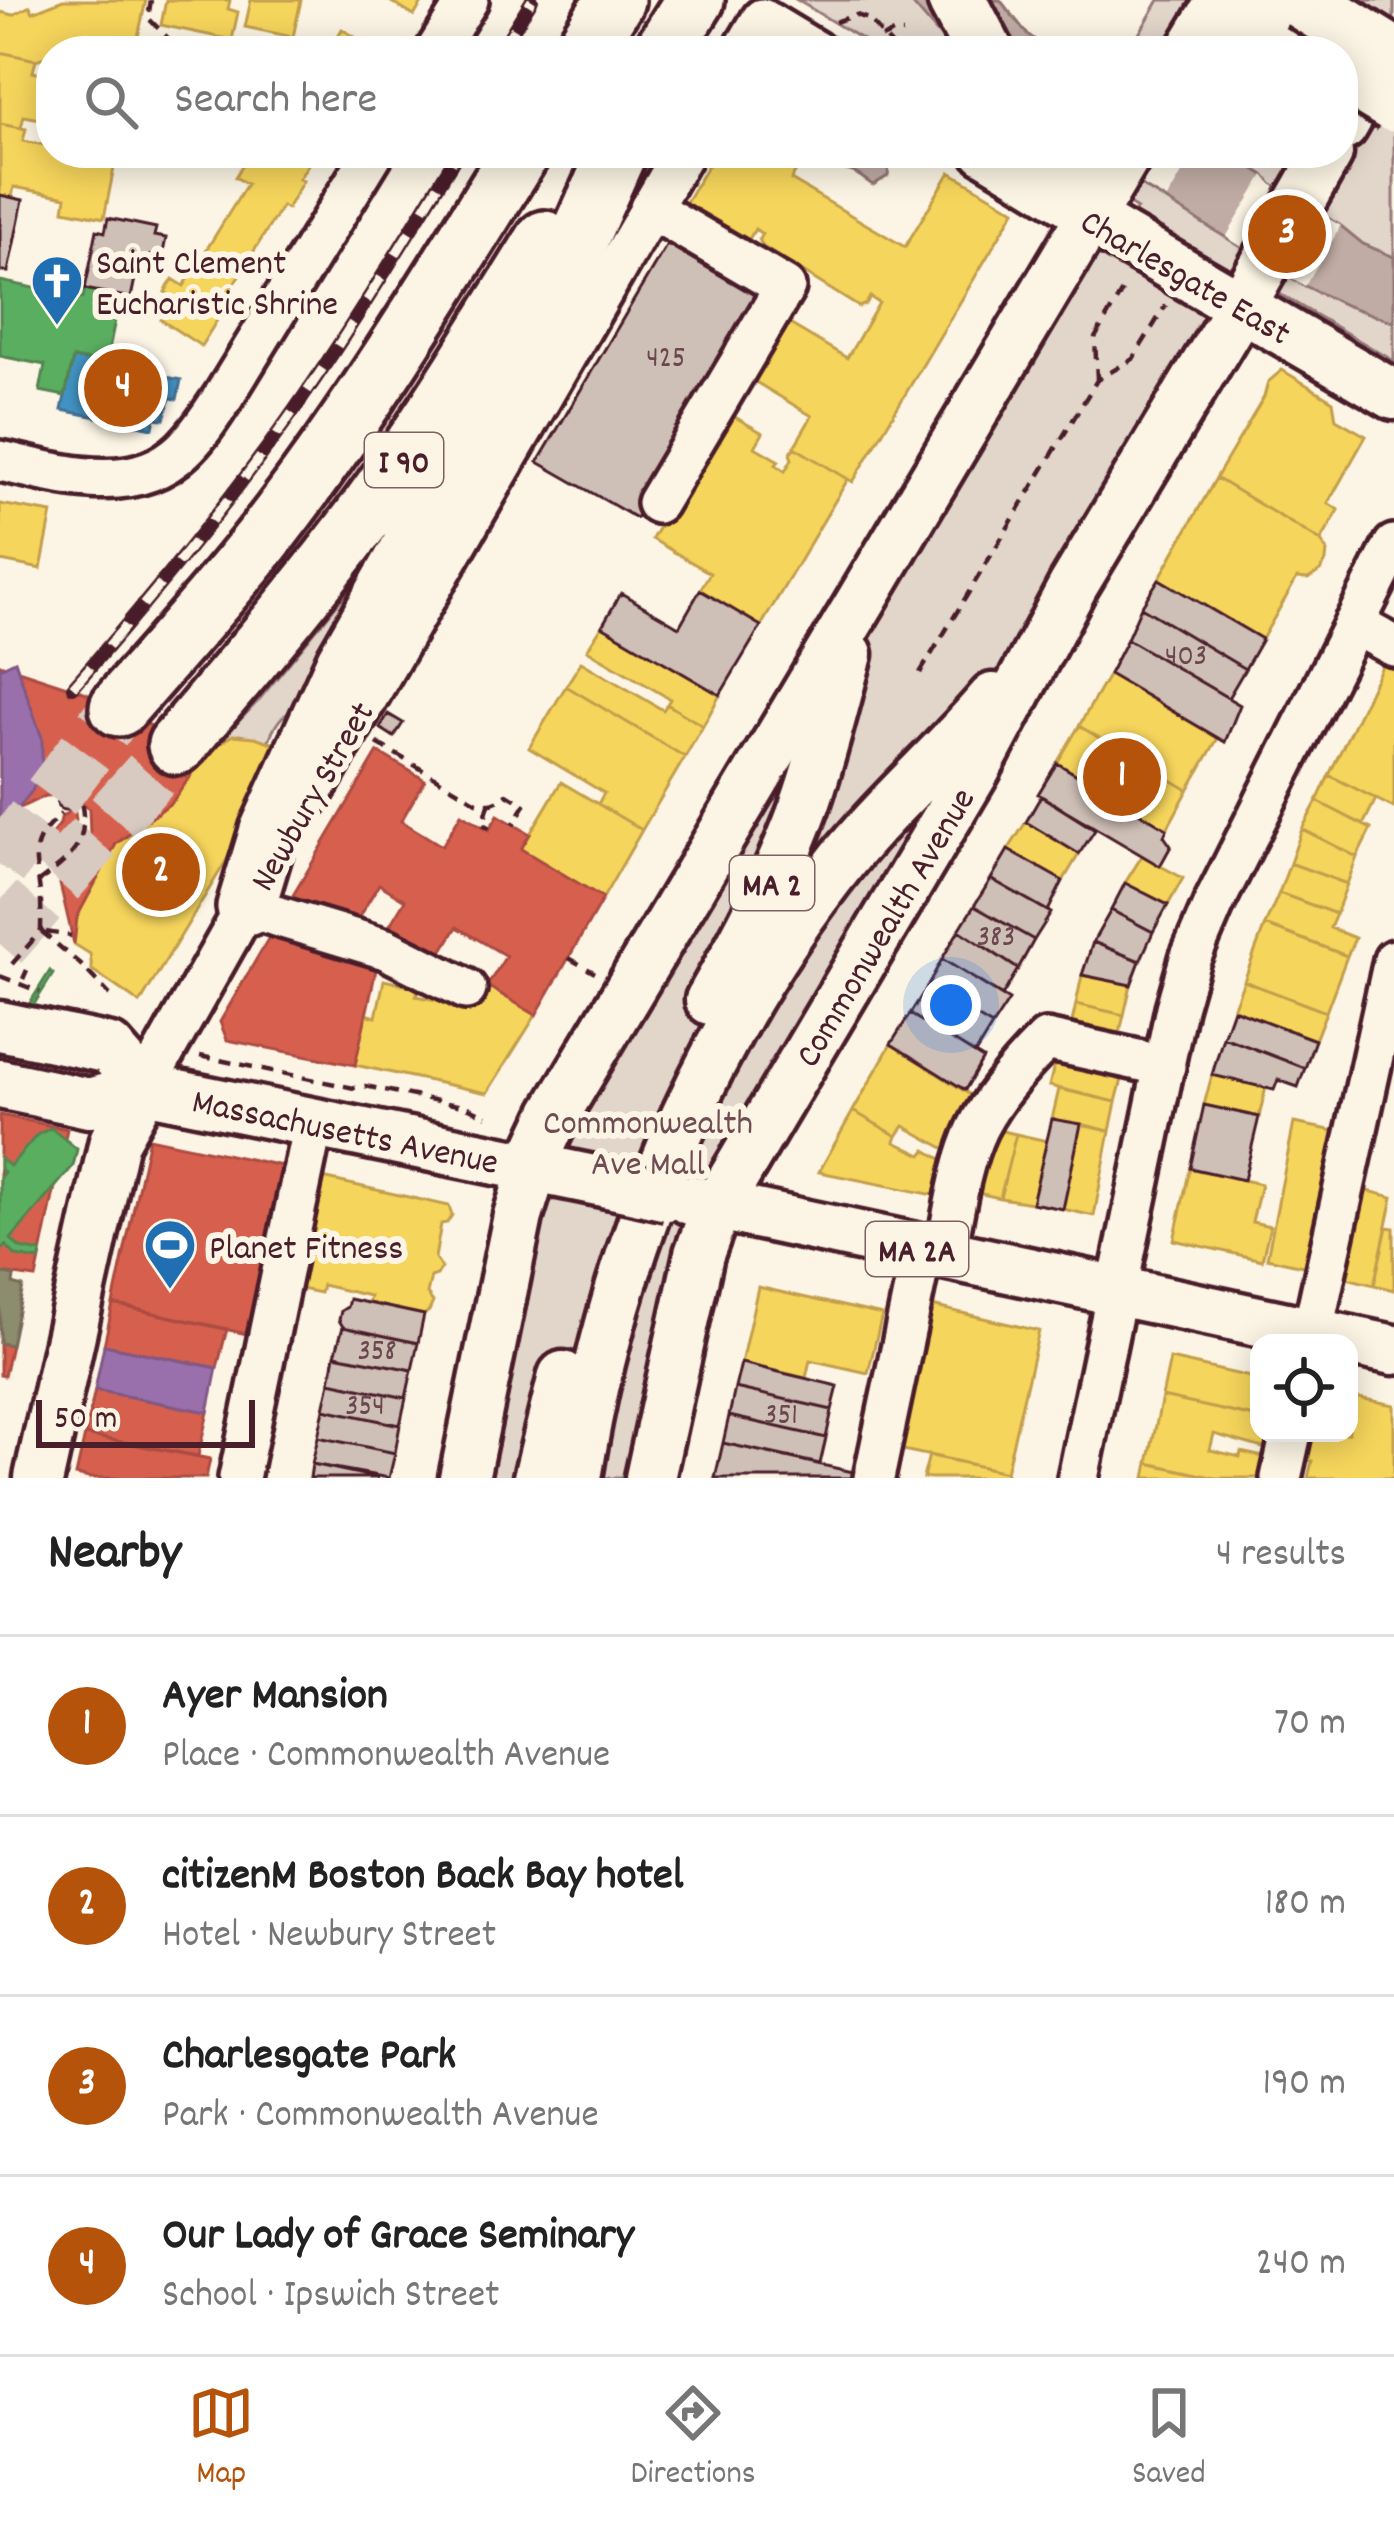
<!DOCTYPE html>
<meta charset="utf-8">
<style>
:root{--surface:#fff;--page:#f6f6f6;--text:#222;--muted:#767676;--line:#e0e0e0;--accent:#b45309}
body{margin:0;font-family:Dekko,sans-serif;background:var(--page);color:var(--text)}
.controls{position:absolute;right:36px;bottom:36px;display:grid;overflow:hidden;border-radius:24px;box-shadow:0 6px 30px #0003}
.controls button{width:108px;height:108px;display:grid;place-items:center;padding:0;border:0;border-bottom:3px solid var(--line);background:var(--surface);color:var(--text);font:60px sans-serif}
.scale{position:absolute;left:36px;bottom:30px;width:219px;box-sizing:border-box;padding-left:12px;border:6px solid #4a1f2b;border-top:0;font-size:33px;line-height:42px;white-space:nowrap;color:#4a1f2b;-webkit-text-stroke:9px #fcf5e5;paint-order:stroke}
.you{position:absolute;left:951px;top:1005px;width:42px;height:42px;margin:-30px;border:9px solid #fff;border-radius:50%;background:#1a73e8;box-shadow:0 0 0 18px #1a73e833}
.badge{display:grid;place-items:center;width:78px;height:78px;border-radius:50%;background:var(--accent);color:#fff;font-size:39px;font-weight:700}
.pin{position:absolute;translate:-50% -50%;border:6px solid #fff;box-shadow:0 3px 12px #0006}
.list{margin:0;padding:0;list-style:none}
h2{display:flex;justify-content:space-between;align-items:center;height:156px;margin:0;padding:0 48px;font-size:51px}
h2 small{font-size:39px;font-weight:400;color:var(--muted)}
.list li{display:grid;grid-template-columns:78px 1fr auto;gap:36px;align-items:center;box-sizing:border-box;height:180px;padding:0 48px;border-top:3px solid var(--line)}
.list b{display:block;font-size:45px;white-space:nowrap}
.list p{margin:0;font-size:39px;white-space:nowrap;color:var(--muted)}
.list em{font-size:39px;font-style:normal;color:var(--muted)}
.icon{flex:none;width:66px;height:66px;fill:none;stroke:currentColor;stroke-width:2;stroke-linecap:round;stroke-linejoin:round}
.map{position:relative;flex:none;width:1394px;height:1478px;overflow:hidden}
.search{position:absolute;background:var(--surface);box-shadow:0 6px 30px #0003;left:36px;right:36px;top:36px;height:132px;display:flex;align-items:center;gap:30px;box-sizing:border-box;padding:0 42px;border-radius:48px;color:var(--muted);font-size:45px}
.sheet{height:876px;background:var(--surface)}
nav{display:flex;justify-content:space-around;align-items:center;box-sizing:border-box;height:168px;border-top:3px solid var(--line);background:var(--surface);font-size:33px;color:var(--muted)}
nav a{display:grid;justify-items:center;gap:6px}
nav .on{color:var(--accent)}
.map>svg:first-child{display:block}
.green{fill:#e2d5ca;stroke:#967a7a;stroke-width:3}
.water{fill:#c0aca5;stroke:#917474;stroke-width:3}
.pier{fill:#fcf5e5}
.homes{fill:#f6d55c;stroke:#c29e4d;stroke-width:3}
.shops{fill:#d6604d;stroke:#ac4c43;stroke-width:3}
.offices{fill:#9970ab;stroke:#815885;stroke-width:3}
.schools{fill:#4393c3;stroke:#457095;stroke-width:3}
.public{fill:#5aae61;stroke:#558351;stroke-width:3}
.industry{fill:#8c8c6e;stroke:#786b5a;stroke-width:3}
.building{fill:#cfc0b7;stroke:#4a1f2b;stroke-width:3}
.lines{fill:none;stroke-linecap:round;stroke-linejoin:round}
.highway-tunnel{stroke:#d8cac0;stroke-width:57;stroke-dasharray:57 28;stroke-linecap:butt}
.minor-casing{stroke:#4a1f2b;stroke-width:48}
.major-casing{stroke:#4a1f2b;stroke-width:57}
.highway-casing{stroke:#4a1f2b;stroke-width:66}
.path{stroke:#4a1f2b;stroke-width:4.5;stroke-dasharray:12 9;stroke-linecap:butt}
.minor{stroke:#fcf5e5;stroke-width:39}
.major{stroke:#fcf5e5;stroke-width:48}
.highway{stroke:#fcf5e5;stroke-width:57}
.rail-casing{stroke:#4a1f2b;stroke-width:14}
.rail{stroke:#fcf5e5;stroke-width:9;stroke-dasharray:27;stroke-linecap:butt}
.major-bridge-casing{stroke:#4a1f2b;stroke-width:57;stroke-linecap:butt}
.highway-bridge-casing{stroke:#4a1f2b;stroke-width:66;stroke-linecap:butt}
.major-bridge{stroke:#fcf5e5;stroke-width:48}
.highway-bridge{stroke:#fcf5e5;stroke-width:57}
.labels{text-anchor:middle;stroke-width:12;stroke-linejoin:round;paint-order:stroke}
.number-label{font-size:30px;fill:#6b474e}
.shield{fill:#fcf5e5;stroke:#7f5f63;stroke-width:3}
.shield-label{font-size:33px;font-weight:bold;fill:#4a1f2b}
.poi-label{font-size:36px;fill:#4a1f2b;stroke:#fcf5e5;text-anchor:start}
.street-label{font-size:36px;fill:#4a1f2b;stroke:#fcf5e5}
.park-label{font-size:36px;fill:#704c53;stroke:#fcf5e5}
</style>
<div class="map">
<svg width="1394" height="1478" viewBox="0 0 1394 1478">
<rect width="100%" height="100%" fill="#fcf5e5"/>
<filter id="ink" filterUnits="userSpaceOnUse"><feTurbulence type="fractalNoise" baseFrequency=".00833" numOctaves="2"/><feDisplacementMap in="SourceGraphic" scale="24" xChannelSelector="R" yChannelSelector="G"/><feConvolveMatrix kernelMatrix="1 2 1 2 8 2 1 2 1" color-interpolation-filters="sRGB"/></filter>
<g filter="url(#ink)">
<!-- green -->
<path class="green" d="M797 0H1000L1027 34 1049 51H881Z
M1159 0H1394V361L1232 266 1197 335 1023 630 933 795 728 1143 634 1478H483L538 1227 580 1104 1084 269 1137 209 1047 153H1343V51H1129Z
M370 564 310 710C283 710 278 717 268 742L239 735 219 742 258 701Z"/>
<!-- water -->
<path class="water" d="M909 0H1000L1027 34 1049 51H953Z
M825 153H883L889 165 888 176 873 185C866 181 858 173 850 171 836 167 831 169 825 153Z
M1088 153H1229L1264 175 1271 184 1341 226 1363 244 1394 257V322L1345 305 1305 286Z"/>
<!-- pier -->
<path class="pier" d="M1088 153H1194L1167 199Z
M1264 175 1271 184 1341 226 1305 286 1226 237Z"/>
<!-- homes -->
<path class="homes" d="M63 0H146L135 51H100L103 38 62 51H51V55L36 60 0 52V12L13 15 30 6 33 12Z
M166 0H230L228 9 238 12 232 40 161 25Z
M251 0H301L293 37 245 27Z
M388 0H424L414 16Z
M342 29 377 51H329Z
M0 52 36 60 33 72 51 76V121L24 116 21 128 0 124Z
M0 124 26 129 23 141 51 146V153H117L104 218 64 210 66 197 14 187 12 197 0 195Z
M250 153H259L265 156 267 153H315L299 179 303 181 287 209 282 206 220 306 224 309 201 346 161 320 175 298 165 292 173 279 184 286 247 184 235 177Z
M715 153H806L791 180 905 247 950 172 1015 210 853 482 794 447 812 416 744 375 778 317 847 358 879 303 870 297 866 304 859 307 763 247 759 239 762 234 755 229 745 246 682 209Z
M1282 370 1333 401 1336 419 1366 436 1328 503 1339 510 1321 541 1216 478 1264 397 1268 382Z
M726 412 763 433 755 447 779 461 776 465 785 471 792 459 790 454 794 447 848 479 761 626 700 590 710 573 652 539 682 487 689 491 701 471 694 467Z
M1216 478 1321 541 1327 551 1326 561 1321 571 1308 579 1297 578 1262 639 1159 579Z
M0 504 52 513 41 569 1 561 0 563Z
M602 626 720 695 703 726 667 704 670 699 587 650Z
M1386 658 1394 662V808L1329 775Z
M581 662 663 710 667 704 703 726 685 757 566 686Z
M1109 674 1218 738 1188 790 1079 726Z
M566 686 685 757 642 830 598 804 604 793 529 748Z
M1079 726 1188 790 1167 829 1057 763Z
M233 735 255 737 287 748 257 810 140 1003 92 970 90 954 74 944 77 917 116 844 172 802 210 750Z
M1329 775 1376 799 1363 825 1317 801Z
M561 782 642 830 603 898 521 849Z
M1317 801 1371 829 1357 857 1302 829Z
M1026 822 1079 854 1063 881 1008 850Z
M1302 829 1357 857 1347 884 1290 863Z
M1142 856 1183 878 1168 905 1125 883Z
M1290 863 1347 884 1336 914 1279 893Z
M1279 893 1336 914 1330 928 1355 938 1347 956 1265 925Z
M1265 925 1347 956 1326 1012 1244 981Z
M1082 975 1131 985 1124 1015 1076 1004Z
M384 980 419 988 416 996 469 1006 483 983 536 1015 487 1093 355 1065 366 1014 376 1017Z
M1244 981 1326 1012 1315 1040 1233 1009Z
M1076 1004 1124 1015 1116 1048 1069 1036Z
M891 1044 983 1103 960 1157 904 1126 897 1136 853 1111Z
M1057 1054 1125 1068 1116 1102 1049 1086Z
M1212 1075 1266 1087 1259 1117 1204 1105Z
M1059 1089 1116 1102 1110 1131 1052 1119Z
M853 1111 897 1136 895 1142 922 1155 926 1150 960 1170 954 1199 819 1172Z
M1294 1123 1345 1133 1316 1269 1267 1258Z
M1081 1124 1110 1131 1094 1216 1063 1209Z
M988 1128 1016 1134 1000 1198 973 1192Z
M1016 1134 1047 1141 1032 1203 1000 1198Z
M1190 1168 1261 1184 1252 1222 1270 1226 1262 1260 1174 1240Z
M309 1175 449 1206 452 1215 447 1223 441 1224 435 1258 441 1268 437 1275 431 1277 427 1294 433 1302 429 1311 424 1315 368 1303 370 1296 322 1285 320 1293 286 1286Z
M1364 1190 1393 1197 1374 1285 1346 1278Z
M1387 1227 1394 1228V1290L1374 1285Z
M758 1287 882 1315 868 1373 810 1360 806 1378 741 1363Z
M919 1303 1039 1331 1006 1472 889 1447Z
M1170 1359 1259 1379V1418L1162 1397Z
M1349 1396 1394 1405V1478H1308L1312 1461 1296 1458 1301 1433H1349Z
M1162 1397 1259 1418V1433H1273L1270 1450 1214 1434 1210 1450 1240 1457 1241 1452 1268 1458 1263 1478H1216L1148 1463Z
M929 1455 1006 1472 1005 1478H923Z
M1148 1463 1216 1478H1145Z"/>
<!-- shops -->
<path class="shops" d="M15 661 18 670 79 690 119 707 166 735 199 764 172 802 116 844 77 917 74 944 60 884 61 878 86 848 90 834 89 809 69 795 45 796 20 808 0 831V664L5 666Z
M378 752 425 780 401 821 442 846 461 814 489 830 498 815 530 834 521 849 603 898 536 1015 487 986 506 956 457 927 440 955 390 925 405 900 379 884 351 930 289 902Z
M74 807 76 820 71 843 59 857 45 861 40 854 43 844 60 824 61 818Z
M271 934 379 956 355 1065 227 1040 220 1022Z
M0 1115 67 1129 36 1278 0 1273Z
M149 1138 296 1169 260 1337 113 1304Z
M113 1304 227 1329 217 1368 104 1345Z
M0 1343 11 1345 4 1376 0 1375Z
M95 1390 208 1412 198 1456 85 1435Z
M85 1435 210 1459 206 1478H89L76 1475Z"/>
<!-- offices -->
<path class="offices" d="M15 661 42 738V766L32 791 0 831V668Z
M104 1345 217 1368 208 1412 95 1390Z"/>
<!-- schools -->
<path class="schools" d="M73 358 181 380 177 399 170 398 164 419 155 418 153 428 62 410Z"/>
<!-- public -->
<path class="public" d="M0 281 83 298 85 289 120 296 106 364 73 358 65 396 40 391 45 365 0 356Z
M50 971 53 974 0 1058V1051Z
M51 1128 77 1149 73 1166 11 1239 20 1248 41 1252 39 1260 16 1256 6 1245 0 1252V1177L4 1172 0 1169V1158L10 1166 37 1135Z"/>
<!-- industry -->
<path class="industry" d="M0 1273 14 1276 13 1284 23 1287 11 1345 0 1343Z"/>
<!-- building -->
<path class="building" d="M0 195 23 200 8 272 0 271Z
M108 218 156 228 154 236 166 238 162 258 150 256 148 261 139 259 131 298 85 289 97 230 105 232Z
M670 239 767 296 636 518 538 462Z
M1159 579 1262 639 1245 669 1141 607Z
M700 590 761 626 720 695 602 626 621 593 679 627Z
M1141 607 1245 669 1228 698 1127 639Z
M1127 639 1240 705 1225 742 1109 674Z
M388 714 403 723 394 737 380 728Z
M1057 763 1167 829 1164 836 1171 846 1160 866 1038 794Z
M57 802a8 8 0 1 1 16 0a8 8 0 1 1-16 0Z
M1041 796 1095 830 1079 854 1026 822Z
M1008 850 1063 881 1048 911 991 879Z
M991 879 1051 913 1034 940 974 906Z
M1125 883 1168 905 1153 932 1111 910Z
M974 906 1034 940 1018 969 959 930Z
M1111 910 1153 932 1140 961 1093 942Z
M959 930 1018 969 1002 996 942 959Z
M1093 942 1140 961 1131 985 1082 975Z
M942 959 1009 1000 992 1026 927 987Z
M927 987 992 1026 975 1054 910 1014Z
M1233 1009 1315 1040 1305 1068 1223 1037Z
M910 1014 983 1059 965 1090 891 1044Z
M1223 1037 1305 1068 1298 1087 1278 1080 1274 1090 1212 1075Z
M1204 1105 1259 1117 1244 1180 1190 1168Z
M1052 1119 1081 1124 1063 1209 1032 1203Z
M349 1299 424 1315 418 1343 343 1327 339 1320 341 1311 347 1307Z
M343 1327 418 1343 412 1370 335 1355Z
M335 1355 412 1370 406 1398 330 1382Z
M741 1363 838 1386 832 1410 735 1388Z
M330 1382 406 1398 400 1425 324 1409Z
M735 1388 832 1410 826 1438 729 1416Z
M324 1409 400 1425 395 1453 318 1437Z
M729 1416 826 1438 820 1464 723 1443Z
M318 1437 395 1453 389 1478 312 1464Z
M723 1443 853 1472 852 1478H715Z
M312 1464 378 1478H310Z"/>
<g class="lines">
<!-- highway-tunnel -->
<path class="highway-tunnel" d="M0 865 119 707
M0 944 177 745"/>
<!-- minor casing -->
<g class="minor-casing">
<path id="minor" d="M436 51 468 0
M743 51 762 19 815 51
M982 153 1089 218
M650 208 785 287 657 503
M0 461C60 474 133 498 183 450 200 434 211 415 224 396L373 153
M1354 624 1394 646
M310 797 683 153
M246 907 386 949 466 989
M144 1088 259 884
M945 1255C954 1214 959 1167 977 1129 993 1096 1021 1065 1046 1040L1165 1066
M1310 1343 1394 960
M239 1478 313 1124
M874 1478 922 1251
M1078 1478 1176 1008 1190 959 1214 903 1394 545
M1281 1478 1291 1433"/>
</g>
<!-- major casing -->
<g class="major-casing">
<g id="major">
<path d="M1191 51 1222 0"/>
<path d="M1343 126 1385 53"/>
<path d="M1089 218 1394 395"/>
<path d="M710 1000C746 938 780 874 804 807 822 757 834 705 848 654"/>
<path d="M0 1026 110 1049 144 1088"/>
<path id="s1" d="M0 1084 89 1103 144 1088 608 1183"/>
<path d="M690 1200 1394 1350"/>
<path d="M39 1478 114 1141 144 1088"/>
<path d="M464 1478 518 1216 539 1149 556 1113 1128 153"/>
<path d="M538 1478 563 1376"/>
<path d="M577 1478C612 1254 702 1036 844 858 890 801 946 754 993 698"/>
<path id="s2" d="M650 1478 699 1254 717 1206 976 769 1073 586 1241 306 1328 153"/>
</g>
</g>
<!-- highway casing -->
<g class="highway-casing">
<path id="highway" d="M957 0 984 51
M1227 0 1310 51
M583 51 615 0
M663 51 695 0
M1054 153 1074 184 1089 218
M119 707C167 652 216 598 262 540 358 418 438 285 520 153
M177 745C242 668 309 591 369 509 432 423 488 331 545 240
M246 907 269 831 345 663 547 310 617 153"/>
</g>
<!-- path -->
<path class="path" d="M151 0 148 18 172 42
M835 22 856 15 868 19 897 51
M882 38 893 33H903
M1097 380 1095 338 1125 286
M920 673 1097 380 1133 359 1166 305
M377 743 477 802C490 805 497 803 507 794L525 805 513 825
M489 804 483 824 490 828
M38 882C71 858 90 845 81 801
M41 931 80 964 110 995
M46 932 71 936
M569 958 595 973
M12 964 41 931C41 918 42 905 40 892 35 852 28 844 61 814
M0 976 40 992
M23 979 27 970
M200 1056 354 1088 365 1086 467 1107 487 1116"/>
<!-- minor -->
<use href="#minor" class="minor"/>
<!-- major -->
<use href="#major" class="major"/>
<!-- highway -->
<use href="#highway" class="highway"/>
<!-- rail casing -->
<g class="rail-casing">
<path id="rail" d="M500 51 532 0
M73 687C147 602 219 515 285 423 347 336 402 244 458 153"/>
</g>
<!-- rail -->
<use href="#rail" class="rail"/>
<!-- major-bridge casing -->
<g class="major-bridge-casing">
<path id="major-bridge" d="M608 1183 668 1196"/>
</g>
<!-- highway-bridge casing -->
<g class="highway-bridge-casing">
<path id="highway-bridge" d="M1302 0 1394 57
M1343 72 1394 103"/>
</g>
<!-- major-bridge -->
<use href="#major-bridge" class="major-bridge"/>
<!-- highway-bridge -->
<use href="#highway-bridge" class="highway-bridge"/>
</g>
</g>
<!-- icons -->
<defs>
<g id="church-pin" transform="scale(2.7)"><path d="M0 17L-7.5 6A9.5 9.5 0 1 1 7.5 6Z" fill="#1f6fb2" stroke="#fcf5e5"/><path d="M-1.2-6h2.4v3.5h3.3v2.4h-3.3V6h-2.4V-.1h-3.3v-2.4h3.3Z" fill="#fff"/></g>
<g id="stadium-pin" transform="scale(2.7)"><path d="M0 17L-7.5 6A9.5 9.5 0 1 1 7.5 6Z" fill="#1f6fb2" stroke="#fcf5e5"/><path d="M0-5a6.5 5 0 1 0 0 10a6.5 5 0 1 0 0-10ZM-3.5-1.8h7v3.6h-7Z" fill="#fff"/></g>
</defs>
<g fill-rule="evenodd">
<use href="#church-pin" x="57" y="281"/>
<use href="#stadium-pin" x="170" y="1245"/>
</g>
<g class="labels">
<!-- number labels -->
<g class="number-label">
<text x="666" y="366">425</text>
<text x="1186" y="664">403</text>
<text x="996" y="945">383</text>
<text x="377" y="1359">358</text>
<text x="365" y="1414">354</text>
<text x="781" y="1423">351</text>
</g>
<!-- shield labels -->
<g class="shield">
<rect x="365" y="433" width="78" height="54" rx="9"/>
<rect x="730" y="856" width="84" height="54" rx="9"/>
<rect x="866" y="1222" width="102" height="54" rx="9"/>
</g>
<g class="shield-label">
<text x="404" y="472">I 90</text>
<text x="772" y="895">MA 2</text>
<text x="917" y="1261">MA 2A</text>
</g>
<!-- poi labels -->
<g class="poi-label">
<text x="96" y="273">Saint Clement<tspan x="96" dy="41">Eucharistic Shrine</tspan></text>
<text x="209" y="1258">Planet Fitness</text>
</g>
<!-- street labels -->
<g class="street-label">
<text transform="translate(1187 275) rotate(30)" y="13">Charlesgate East</text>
<text transform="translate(310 795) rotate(-60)" y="13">Newbury Street</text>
<text dy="13" stroke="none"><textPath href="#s2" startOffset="606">Commonwealth Avenue</textPath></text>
<text dy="13" stroke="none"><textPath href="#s1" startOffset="354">Massachusetts Avenue</textPath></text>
</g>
<!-- park labels -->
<g class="park-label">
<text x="648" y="1133">Commonwealth<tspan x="648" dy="41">Ave Mall</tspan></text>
</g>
</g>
</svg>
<div class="controls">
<button><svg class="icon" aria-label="locate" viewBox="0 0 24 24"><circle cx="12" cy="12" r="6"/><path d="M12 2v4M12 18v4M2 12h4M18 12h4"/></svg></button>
</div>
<div class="scale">50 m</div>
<div class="you"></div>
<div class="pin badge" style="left:1122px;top:777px">1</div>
<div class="pin badge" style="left:161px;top:872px">2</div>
<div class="pin badge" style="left:1287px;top:234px">3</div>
<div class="pin badge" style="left:123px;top:388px">4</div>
<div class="search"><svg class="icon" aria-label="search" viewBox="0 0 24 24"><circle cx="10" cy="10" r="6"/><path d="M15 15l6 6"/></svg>Search here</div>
</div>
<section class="sheet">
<h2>Nearby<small>4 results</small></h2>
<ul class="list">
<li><span class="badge">1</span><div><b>Ayer Mansion</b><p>Place · Commonwealth Avenue</p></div><em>70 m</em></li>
<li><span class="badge">2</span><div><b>citizenM Boston Back Bay hotel</b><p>Hotel · Newbury Street</p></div><em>180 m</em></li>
<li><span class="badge">3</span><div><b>Charlesgate Park</b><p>Park · Commonwealth Avenue</p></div><em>190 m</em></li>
<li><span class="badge">4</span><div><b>Our Lady of Grace Seminary</b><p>School · Ipswich Street</p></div><em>240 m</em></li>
</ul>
</section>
<nav>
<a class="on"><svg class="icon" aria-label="map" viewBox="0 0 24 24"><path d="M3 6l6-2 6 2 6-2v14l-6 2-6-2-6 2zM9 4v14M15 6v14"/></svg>Map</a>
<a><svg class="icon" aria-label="directions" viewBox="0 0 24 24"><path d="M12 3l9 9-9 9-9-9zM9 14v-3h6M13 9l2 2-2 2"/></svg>Directions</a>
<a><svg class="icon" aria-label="saved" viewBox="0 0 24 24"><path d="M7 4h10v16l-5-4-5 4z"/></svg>Saved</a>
</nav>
